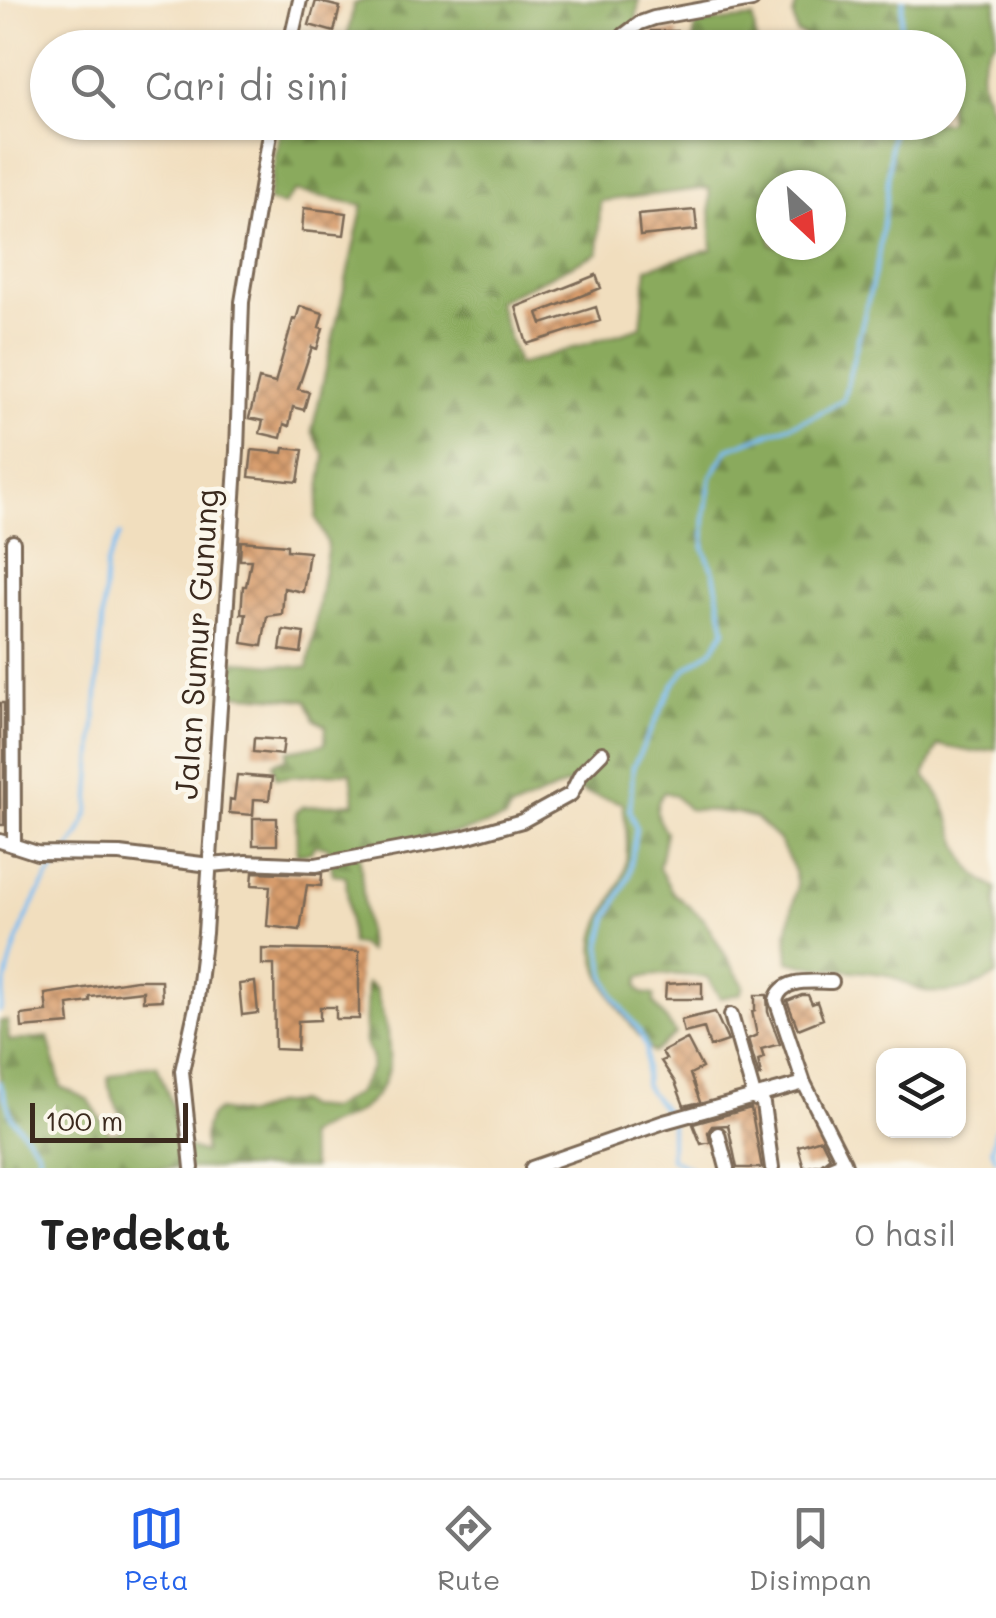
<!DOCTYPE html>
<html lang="id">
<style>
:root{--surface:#fff;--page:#f6f6f6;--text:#222;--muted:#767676;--line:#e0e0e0;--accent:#2563eb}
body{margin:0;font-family:Mali,sans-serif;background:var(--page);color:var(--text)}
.controls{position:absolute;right:30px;bottom:30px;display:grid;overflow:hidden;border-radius:20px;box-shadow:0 2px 8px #0004}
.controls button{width:90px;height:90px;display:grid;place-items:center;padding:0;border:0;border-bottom:2px solid var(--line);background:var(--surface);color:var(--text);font:50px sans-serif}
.compass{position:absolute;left:756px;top:170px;width:90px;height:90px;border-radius:50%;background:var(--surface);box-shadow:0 2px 8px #0004;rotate:154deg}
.scale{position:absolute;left:30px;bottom:25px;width:158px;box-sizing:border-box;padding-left:10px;border:5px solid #3b2a1e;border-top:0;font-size:28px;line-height:35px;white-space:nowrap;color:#3b2a1e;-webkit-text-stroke:8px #fbf7ec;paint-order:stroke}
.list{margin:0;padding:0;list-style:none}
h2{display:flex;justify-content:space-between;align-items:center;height:130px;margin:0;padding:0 40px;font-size:42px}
h2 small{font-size:32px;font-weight:400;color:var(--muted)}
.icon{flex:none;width:55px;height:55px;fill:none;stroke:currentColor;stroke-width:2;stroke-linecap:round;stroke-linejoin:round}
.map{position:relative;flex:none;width:996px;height:1168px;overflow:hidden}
.search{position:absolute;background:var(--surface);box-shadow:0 2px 8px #0004;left:30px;right:30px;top:30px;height:110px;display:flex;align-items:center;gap:25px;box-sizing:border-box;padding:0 35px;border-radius:55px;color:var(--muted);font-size:38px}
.sheet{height:310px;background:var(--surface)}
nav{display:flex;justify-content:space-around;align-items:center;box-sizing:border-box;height:140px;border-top:2px solid var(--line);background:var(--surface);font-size:28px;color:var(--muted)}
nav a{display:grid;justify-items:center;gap:5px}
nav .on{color:var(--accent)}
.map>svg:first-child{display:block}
.forest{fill:url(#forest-firs);stroke:#626a3e;stroke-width:2.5;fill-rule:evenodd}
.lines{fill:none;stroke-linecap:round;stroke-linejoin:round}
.stream{stroke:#7dbdf1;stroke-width:4}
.building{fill:url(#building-cross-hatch)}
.minor-casing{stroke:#7b6956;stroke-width:18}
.minor{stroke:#fff;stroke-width:12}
.labels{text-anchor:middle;stroke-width:9;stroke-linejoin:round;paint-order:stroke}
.street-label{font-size:32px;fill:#3b2a1e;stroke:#fbf7ec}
</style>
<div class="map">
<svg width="996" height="1168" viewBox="0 0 996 1168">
<defs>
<pattern id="forest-firs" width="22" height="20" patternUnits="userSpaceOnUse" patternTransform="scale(2.5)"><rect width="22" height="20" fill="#8aaa5d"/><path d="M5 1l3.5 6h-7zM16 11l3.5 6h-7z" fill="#728b4c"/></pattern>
<pattern id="building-cross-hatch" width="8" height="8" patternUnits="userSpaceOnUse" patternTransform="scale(2.5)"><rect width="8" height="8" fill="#d79c6c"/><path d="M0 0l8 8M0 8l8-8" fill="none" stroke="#b07f58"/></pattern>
</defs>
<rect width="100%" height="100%" fill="#fbf7ec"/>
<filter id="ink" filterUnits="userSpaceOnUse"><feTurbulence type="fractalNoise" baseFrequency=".01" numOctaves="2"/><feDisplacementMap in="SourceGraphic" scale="20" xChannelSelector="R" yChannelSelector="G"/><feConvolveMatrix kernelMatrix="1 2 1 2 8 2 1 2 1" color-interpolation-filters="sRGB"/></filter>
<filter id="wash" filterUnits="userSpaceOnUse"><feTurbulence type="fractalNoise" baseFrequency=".0048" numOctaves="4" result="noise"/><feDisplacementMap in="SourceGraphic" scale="40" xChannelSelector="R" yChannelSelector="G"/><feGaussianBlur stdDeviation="2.25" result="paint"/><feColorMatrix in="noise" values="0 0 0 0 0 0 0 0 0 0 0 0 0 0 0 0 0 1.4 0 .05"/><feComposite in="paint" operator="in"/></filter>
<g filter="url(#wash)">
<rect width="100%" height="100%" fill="#f1debe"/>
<!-- forest -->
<path class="forest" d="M365 0H639L633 47 345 48 354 4Z
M798 0H996V40C971 63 983 92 996 118V749L973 752 938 745 924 776C961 810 948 867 996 888V975C974 991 938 998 912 987 902 982 894 976 883 974 849 969 823 971 789 961L787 934 797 885 793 867 778 839 755 818 736 813 688 809 674 795 664 792C653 807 655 818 666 832L659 868 673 893 703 918 744 986 740 994 720 998 707 977 667 974 640 977 637 986 642 993 654 995V1003L676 1034 653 1053C631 1025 604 995 596 960 588 927 616 902 624 873 630 850 626 826 623 803L586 793 567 784 510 810 505 819 462 832 359 847 368 951 358 944H351L346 876 333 874 328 847 315 845 311 852 297 854 296 812 302 807 355 803 351 772 276 778 273 763 287 758 288 751 325 744 326 726 315 720 307 700 232 694 230 661 308 668 328 545 316 517 325 456 312 431 363 205 295 191 283 205 268 201 281 123 948 122V48L817 47V40L797 33 793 15ZM771 185H831V245H771ZM709 188 712 249 647 268 641 327 518 365 497 301 598 253 600 201Z
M753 18 757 47H692L696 24Z
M367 983 375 988C391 1039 405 1089 348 1117 334 1124 318 1126 306 1137L313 1168H0V1021H7L9 1041 48 1037 61 1087 89 1100 109 1133 119 1132 124 1124 109 1087 108 1077 138 1067 157 1065 172 1105 178 1144 204 1153C205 1136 201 1120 218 1110L247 1115 275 1104 297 1102 306 1107 330 1109 357 1093 371 1069 372 1059 365 1041Z"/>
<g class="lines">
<!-- stream -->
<path class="stream" d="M898 48 903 0
M68 850 79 835 89 811 106 565 120 535
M0 1011C10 953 26 905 62 858
M0 1083 12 1118 38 1150 41 1168
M668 1115 645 1086 646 1047 640 1032 615 998 605 975 601 945 608 918 629 876 636 828 630 810 633 767 673 685 686 669 713 649 725 630 714 573 704 549 705 513 711 476 728 449 812 417 843 400 877 264 887 196 892 122
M671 1124V1159L691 1168
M996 1128 992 1149 996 1159"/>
</g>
<g id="blocks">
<!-- building -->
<path class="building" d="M316 1 340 7 334 32 309 25Z
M651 31H678V43H651Z
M304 208 347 213 344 235 302 231Z
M695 210 697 230 640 236 638 215Z
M596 275 601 288 538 313 542 324 596 307 600 321 527 344 516 307Z
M300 306 323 313 319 327 323 328 317 349 312 347 298 389 309 392 304 410 293 407 289 426 284 424 281 438 260 433 263 421 249 418 259 379 275 383 293 319 296 320Z
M284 448 303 450 298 482 249 477 252 450 283 453Z
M241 541 287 545V550L309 552 303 592 284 588 282 614 267 616 262 646 242 643 246 614H241L243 586H246L251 560H240Z
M283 630 304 633 301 653 280 650Z
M0 703H4V825H0Z
M254 738 284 740 282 755 253 752Z
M237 775 272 778 269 800 254 799 253 815 229 813 230 799 234 800Z
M253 818H277V845H253Z
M253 872 322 874 321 886 307 885 300 930 267 926 270 886 252 885Z
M262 949 359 951V1019H336V1007H320V1020L298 1021 297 1050 275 1049 274 965H262Z
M136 980H161L162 1000 143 1001V991L90 997V1002L68 1005 70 1024 22 1028 21 1015 47 1012 45 994Z
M255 982 258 1013 242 1015 239 984Z
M683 983H702V999H665L666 984Z
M755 995H767L768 1012 780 1044 761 1049 764 1058 758 1060 761 1075 759 1076 748 1039 757 1035 752 1011 755 1010Z
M802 995H808L812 1004 817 1002 823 1019 798 1029 787 1001Z
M715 1012 728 1041 710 1047 704 1028 684 1033 681 1020Z
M687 1039 702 1068 690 1074 700 1102 684 1106 675 1082 661 1061 666 1059 662 1052Z
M751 1108 762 1168H737L728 1125 712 1126 708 1132 710 1142 701 1144 693 1124Z
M821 1139 830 1157 821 1164 804 1168 798 1146Z"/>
</g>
</g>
<g filter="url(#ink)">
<use href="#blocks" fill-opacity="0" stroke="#7b6956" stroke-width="2.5"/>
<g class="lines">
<!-- minor casing -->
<g class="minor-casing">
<path id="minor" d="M624 35 640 23 654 18 752 0
M289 48 300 0
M13 542 14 846
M0 841 37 853 120 854 210 865 246 862 316 865 465 837 522 821 571 794 581 774 602 753
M832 982C812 982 783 977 776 1000L804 1083 844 1162
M731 1015 755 1099
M762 1097 772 1168
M718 1134 727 1168
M192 1168 182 1071 196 1007 205 933 237 451 242 302 272 122
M532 1168 664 1122 804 1083
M830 1168 844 1162 846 1168"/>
</g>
<!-- minor -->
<use href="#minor" class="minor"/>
</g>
</g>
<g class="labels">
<!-- street labels -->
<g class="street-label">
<text transform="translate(197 644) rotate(-86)" y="11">Jalan Sumur Gunung</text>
</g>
</g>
</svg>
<div class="controls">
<button><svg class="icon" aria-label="layers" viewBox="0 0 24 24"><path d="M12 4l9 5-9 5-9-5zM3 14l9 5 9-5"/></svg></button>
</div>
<svg class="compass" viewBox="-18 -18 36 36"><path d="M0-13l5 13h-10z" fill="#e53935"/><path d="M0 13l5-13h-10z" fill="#767676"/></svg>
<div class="scale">100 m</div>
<div class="search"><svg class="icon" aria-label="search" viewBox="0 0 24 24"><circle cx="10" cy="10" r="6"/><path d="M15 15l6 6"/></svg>Cari di sini</div>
</div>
<section class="sheet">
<h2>Terdekat<small>0 hasil</small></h2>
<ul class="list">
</ul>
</section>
<nav>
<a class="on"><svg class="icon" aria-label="map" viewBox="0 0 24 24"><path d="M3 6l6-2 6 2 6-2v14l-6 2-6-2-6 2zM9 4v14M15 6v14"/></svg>Peta</a>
<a><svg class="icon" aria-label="directions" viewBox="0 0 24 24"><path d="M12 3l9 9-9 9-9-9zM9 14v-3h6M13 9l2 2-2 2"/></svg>Rute</a>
<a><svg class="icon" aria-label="saved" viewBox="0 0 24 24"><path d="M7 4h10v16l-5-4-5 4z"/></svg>Disimpan</a>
</nav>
